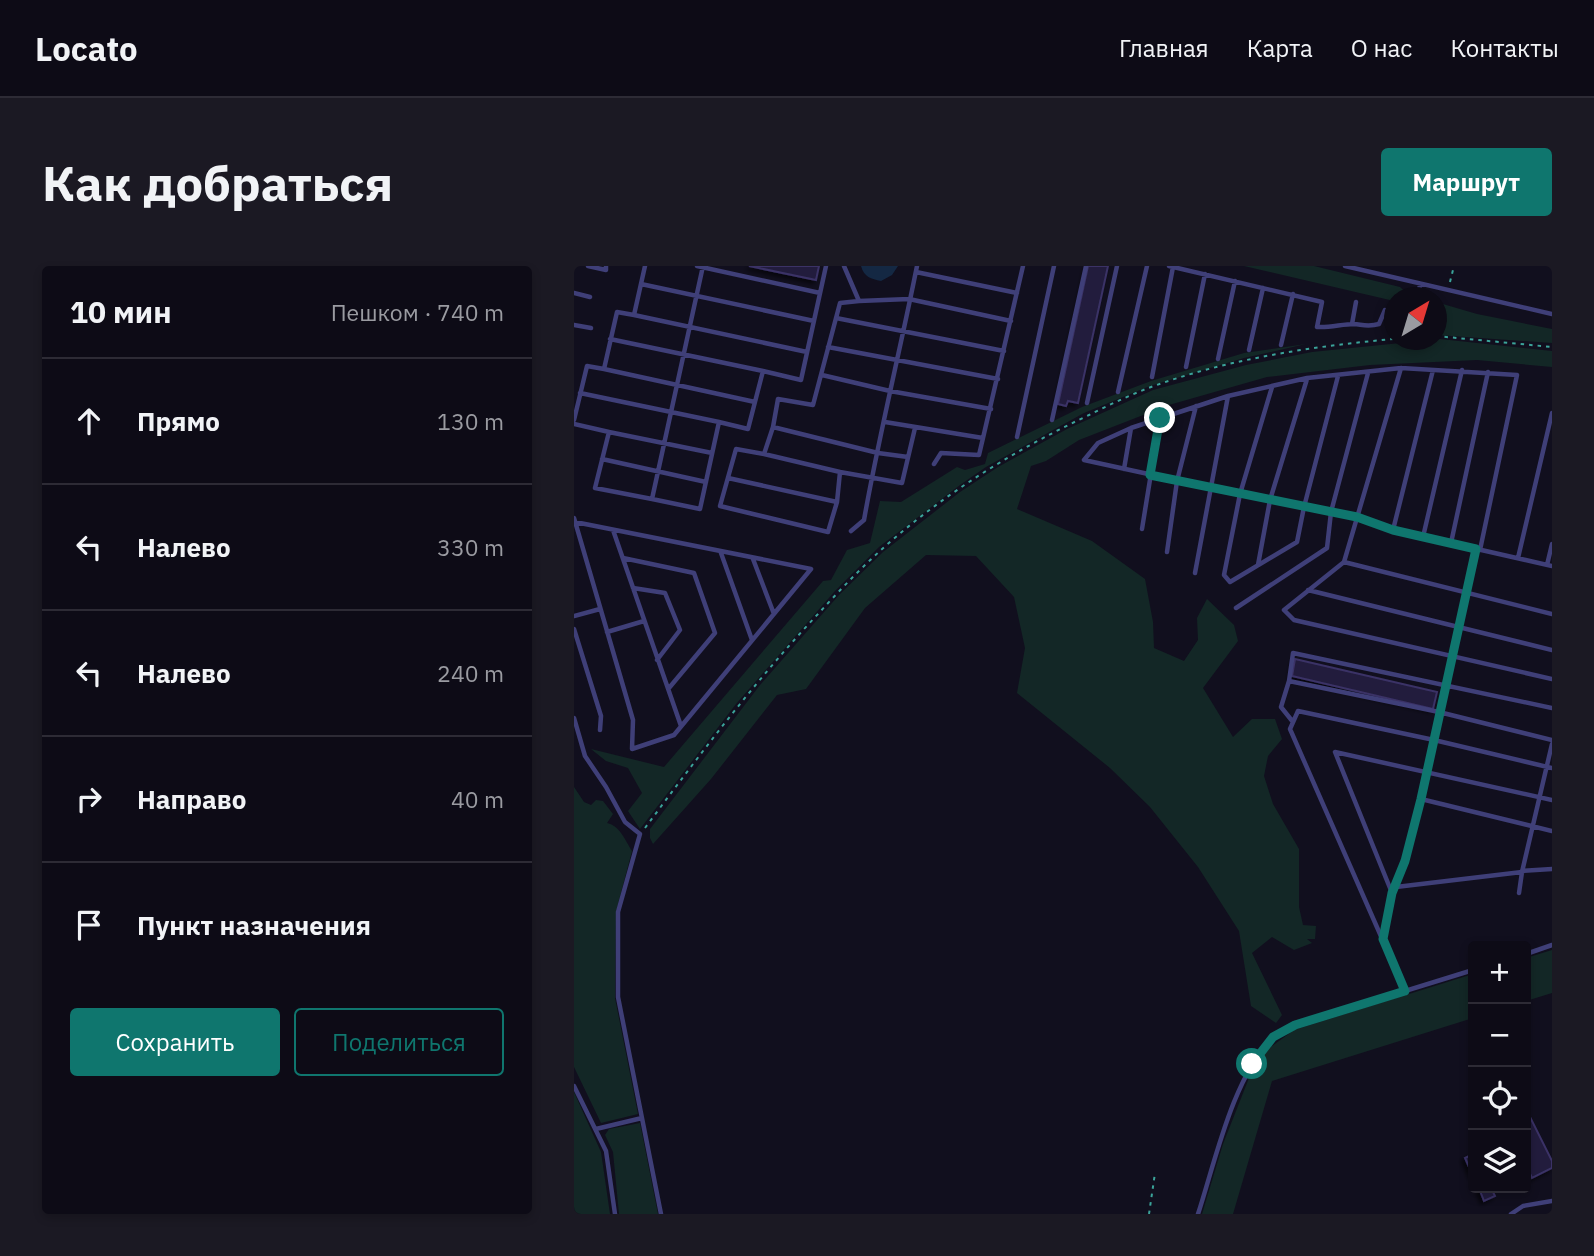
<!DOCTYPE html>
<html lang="ru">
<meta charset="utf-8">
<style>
:root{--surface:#0d0b16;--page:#1b1923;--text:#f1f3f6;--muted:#9a9ba1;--line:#2d2b35;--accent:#0f766e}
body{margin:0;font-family:"IBM Plex Sans",sans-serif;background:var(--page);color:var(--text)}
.controls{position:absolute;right:21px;bottom:21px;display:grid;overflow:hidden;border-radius:7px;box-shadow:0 4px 10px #0003}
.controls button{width:63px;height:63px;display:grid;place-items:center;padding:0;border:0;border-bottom:2px solid var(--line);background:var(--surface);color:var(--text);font:35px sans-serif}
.compass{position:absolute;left:810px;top:21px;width:63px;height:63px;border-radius:50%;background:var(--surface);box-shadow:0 4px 10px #0003;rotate:38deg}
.stop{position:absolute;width:21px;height:21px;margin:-16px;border:5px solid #0f766e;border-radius:50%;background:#fff}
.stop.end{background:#0f766e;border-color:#fff;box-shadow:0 2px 7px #0008}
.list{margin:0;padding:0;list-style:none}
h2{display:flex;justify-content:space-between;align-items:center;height:91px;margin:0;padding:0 28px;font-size:30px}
h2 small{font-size:23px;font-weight:400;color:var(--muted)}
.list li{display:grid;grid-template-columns:46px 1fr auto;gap:21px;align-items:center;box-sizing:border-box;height:126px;padding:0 28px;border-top:2px solid var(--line)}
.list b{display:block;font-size:26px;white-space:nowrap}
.list em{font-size:23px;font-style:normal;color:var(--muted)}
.actions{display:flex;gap:14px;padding:21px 28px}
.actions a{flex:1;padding:16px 0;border:2px solid var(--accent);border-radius:7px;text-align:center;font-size:24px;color:var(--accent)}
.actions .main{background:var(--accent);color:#fff}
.icon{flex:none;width:38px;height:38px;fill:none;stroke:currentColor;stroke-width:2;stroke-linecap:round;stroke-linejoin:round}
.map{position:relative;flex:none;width:978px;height:948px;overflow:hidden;border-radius:7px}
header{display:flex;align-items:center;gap:42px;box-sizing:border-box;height:98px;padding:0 35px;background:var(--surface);border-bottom:2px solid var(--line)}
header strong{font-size:33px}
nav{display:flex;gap:38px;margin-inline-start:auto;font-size:24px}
.intro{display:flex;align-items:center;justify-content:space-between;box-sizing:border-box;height:168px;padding:0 42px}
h1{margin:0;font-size:49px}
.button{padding:18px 32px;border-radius:7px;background:var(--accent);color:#fff;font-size:24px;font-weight:700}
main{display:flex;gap:42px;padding:0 42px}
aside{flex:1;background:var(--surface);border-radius:7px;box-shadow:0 4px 10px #0003}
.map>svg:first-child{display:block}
.green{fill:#132726}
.water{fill:#142843}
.building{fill:#221d3d;stroke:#3a3266;stroke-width:2;filter:url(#shadow)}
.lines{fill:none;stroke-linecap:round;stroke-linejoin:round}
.path{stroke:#3ba49a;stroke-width:2;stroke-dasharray:3.5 5;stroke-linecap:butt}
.service{stroke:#3f3f78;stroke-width:4.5}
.route{stroke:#0f766e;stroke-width:9}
</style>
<header>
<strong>Locato</strong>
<nav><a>Главная</a><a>Карта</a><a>О нас</a><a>Контакты</a></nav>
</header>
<div class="intro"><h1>Как добраться</h1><a class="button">Маршрут</a></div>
<main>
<aside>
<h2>10 мин<small>Пешком · 740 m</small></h2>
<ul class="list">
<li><svg class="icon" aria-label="ahead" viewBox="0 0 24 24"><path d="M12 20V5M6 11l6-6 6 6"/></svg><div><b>Прямо</b></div><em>130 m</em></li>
<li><svg class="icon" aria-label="left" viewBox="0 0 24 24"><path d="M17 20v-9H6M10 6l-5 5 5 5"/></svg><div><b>Налево</b></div><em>330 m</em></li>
<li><svg class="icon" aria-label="left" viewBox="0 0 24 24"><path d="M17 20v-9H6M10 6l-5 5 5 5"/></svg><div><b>Налево</b></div><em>240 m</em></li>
<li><svg class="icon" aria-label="right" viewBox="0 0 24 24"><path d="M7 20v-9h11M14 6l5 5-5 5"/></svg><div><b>Направо</b></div><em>40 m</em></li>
<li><svg class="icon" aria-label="arrive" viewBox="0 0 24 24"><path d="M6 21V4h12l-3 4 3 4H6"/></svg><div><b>Пункт назначения</b></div></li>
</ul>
<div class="actions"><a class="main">Сохранить</a><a>Поделиться</a></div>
</aside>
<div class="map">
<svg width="978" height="948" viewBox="0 0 978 948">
<defs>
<filter id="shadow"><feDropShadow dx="-3" dy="3" stdDeviation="2" flood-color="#0009"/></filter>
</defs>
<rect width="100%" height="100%" fill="#110f1e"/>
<!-- green -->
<path class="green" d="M670 0H740L826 21 837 31 820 32V35Z
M862 36 903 48 978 63V77L863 69Z
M866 73 978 85V101L903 94 796 99 693 111 595 139 505 174 472 195 457 200 443 243 518 275 571 313 579 356 580 382 610 395 624 374 623 352 633 333 660 359 664 375 629 422 659 471 678 453H701L708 473 694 490 690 510 699 538 725 583V641L729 659 742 660 741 673H733L738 677 720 684 698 671 678 687 708 749 702 757 677 740 665 665 624 601 576 541 536 502 443 427 451 382 440 331 402 290 352 289 291 342 232 423 203 429 137 513 79 578 76 572V563L186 419 265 329 309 286 386 226 424 201 493 163 579 124 672 99 738 86Z
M732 78 670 92 576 120 510 147 412 201 386 219 305 281 261 325 162 438 66 563 54 545 68 527 54 502 32 495 17 483 90 501 249 315 257 314 273 284 296 277 306 235 327 236 383 201 391 204 411 198 414 187 508 141 577 115 670 87Z
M0 521 10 536 17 539 22 534 29 535 39 548 33 557C46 560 51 574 58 585L42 646 41 732 64 848 27 857 0 801Z
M978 684V727L952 735V692Z
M899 708V752L698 815 659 948H628L649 878 675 812 694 783 720 764Z
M0 826 27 886 36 948H0Z
M66 857 84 948H45L39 886 31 869 35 863Z"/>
<!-- water -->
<path class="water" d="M287 0H324L318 9 307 15C297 13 290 11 287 0Z"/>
<!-- building -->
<path class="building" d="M175 0H245L242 14Z
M514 0H534L504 137 494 135 492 140 484 138Z
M721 393 863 426 859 443 718 410Z
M952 843 978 895V902L958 912 952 899Z
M899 888V910L891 892Z
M905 922H917L921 930 910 935Z"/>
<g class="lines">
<!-- path -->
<path class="path" d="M876 16 880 0
M862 70 978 81
M71 562C126 488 181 415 244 348 264 326 285 304 307 284 369 228 439 185 515 149 535 139 556 129 577 121 654 93 739 80 820 73
M575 948 581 907"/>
<!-- service -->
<path class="service" d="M14 0 32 4V0
M123 0 246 27
M129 0 78 233 126 243 145 156 174 163 189 105 227 114 252 0
M270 0 285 35 335 33 437 55
M595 0 748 36 743 61C756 62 768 58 780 58 790 59 795 61 805 58L811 44
M771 0 978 48
M342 6 443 27
M67 18 240 55
M0 27 16 31
M844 32 846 18
M60 49 233 86
M262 52 430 85
M778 58 782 36
M0 59 17 62
M36 73 189 105
M707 79 719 28
M254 81 424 113
M675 84 689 22
M644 93 661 15
M612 101 631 8
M827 102 770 296 710 344 720 354 978 413
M30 103 181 136
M248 109 316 125 417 143
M578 111 599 1
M698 121 666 228 650 309 656 316 723 276 730 241 764 110
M544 126 573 0
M6 127 145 156
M513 137 543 0
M0 154 13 100 30 103 43 46 60 49 71 0
M478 154 512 0
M311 156 409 172 449 0
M0 158 35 166 21 222 78 233
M199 161 304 187 334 191
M35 166 138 187
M443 171 480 0
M190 188 266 206 263 236 254 266 146 240 162 183 190 188 199 161 204 133 239 139 266 37 285 35
M28 193 132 216
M360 198 367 187 405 189 409 172
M550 203 557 162
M266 206 328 217 341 162
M154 212 263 236
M0 252 59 454 58 483 100 469 237 303 1 256
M568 263 586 152
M39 264 107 460
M819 264 859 104
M277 265 290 254C305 169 326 85 343 0
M849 271 888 104
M877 277 914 106
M906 284 943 109 827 102 733 112 654 130 557 162 524 177 510 194 666 228 783 251 819 264 978 300
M593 286 603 215 622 140
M147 287 178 374
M49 292 120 307 141 367 95 422
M944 292 978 147
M179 293 200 348
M770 296 978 348
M684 299 696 234 733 113
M973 299 978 278
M621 307 654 130
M59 322 91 327 106 364 83 394
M734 324 978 384
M662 342 753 282 757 246 794 107
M0 350 26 343
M0 363 27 450 26 464
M33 366 70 355
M715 415 719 387 978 442
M0 452 11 490 32 521 51 556 66 568 44 646V731L87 948
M719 456 707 441 715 415 865 446 978 474
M847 533 978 565
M948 605 978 603
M822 621 948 606
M818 627 761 486 978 534
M945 627 948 606 978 478
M809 673 818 627 830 595 847 533 902 283
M952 688 978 679
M831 725 716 463 724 445 860 474 978 502
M0 820 32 885 41 948
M22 863 68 852
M624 948C641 896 659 811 698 773 704 767 713 763 721 759L899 704
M937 948 949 940 978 935"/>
</g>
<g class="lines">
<!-- route -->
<path class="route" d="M586 152 576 209 783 251 819 264 902 283 847 533 831 595 818 627 809 673 831 725 721 759 699 771 678 798"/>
</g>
</svg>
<div class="controls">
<button>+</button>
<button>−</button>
<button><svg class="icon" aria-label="locate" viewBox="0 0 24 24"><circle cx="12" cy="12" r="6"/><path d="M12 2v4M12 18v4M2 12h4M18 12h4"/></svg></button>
<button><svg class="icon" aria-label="layers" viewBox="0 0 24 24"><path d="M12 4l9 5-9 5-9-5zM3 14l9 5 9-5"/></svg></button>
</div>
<svg class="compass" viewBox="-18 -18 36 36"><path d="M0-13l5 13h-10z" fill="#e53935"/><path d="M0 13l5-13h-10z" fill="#9a9ba1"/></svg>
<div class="stop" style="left:678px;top:798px"></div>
<div class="stop end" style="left:586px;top:152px"></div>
</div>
</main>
